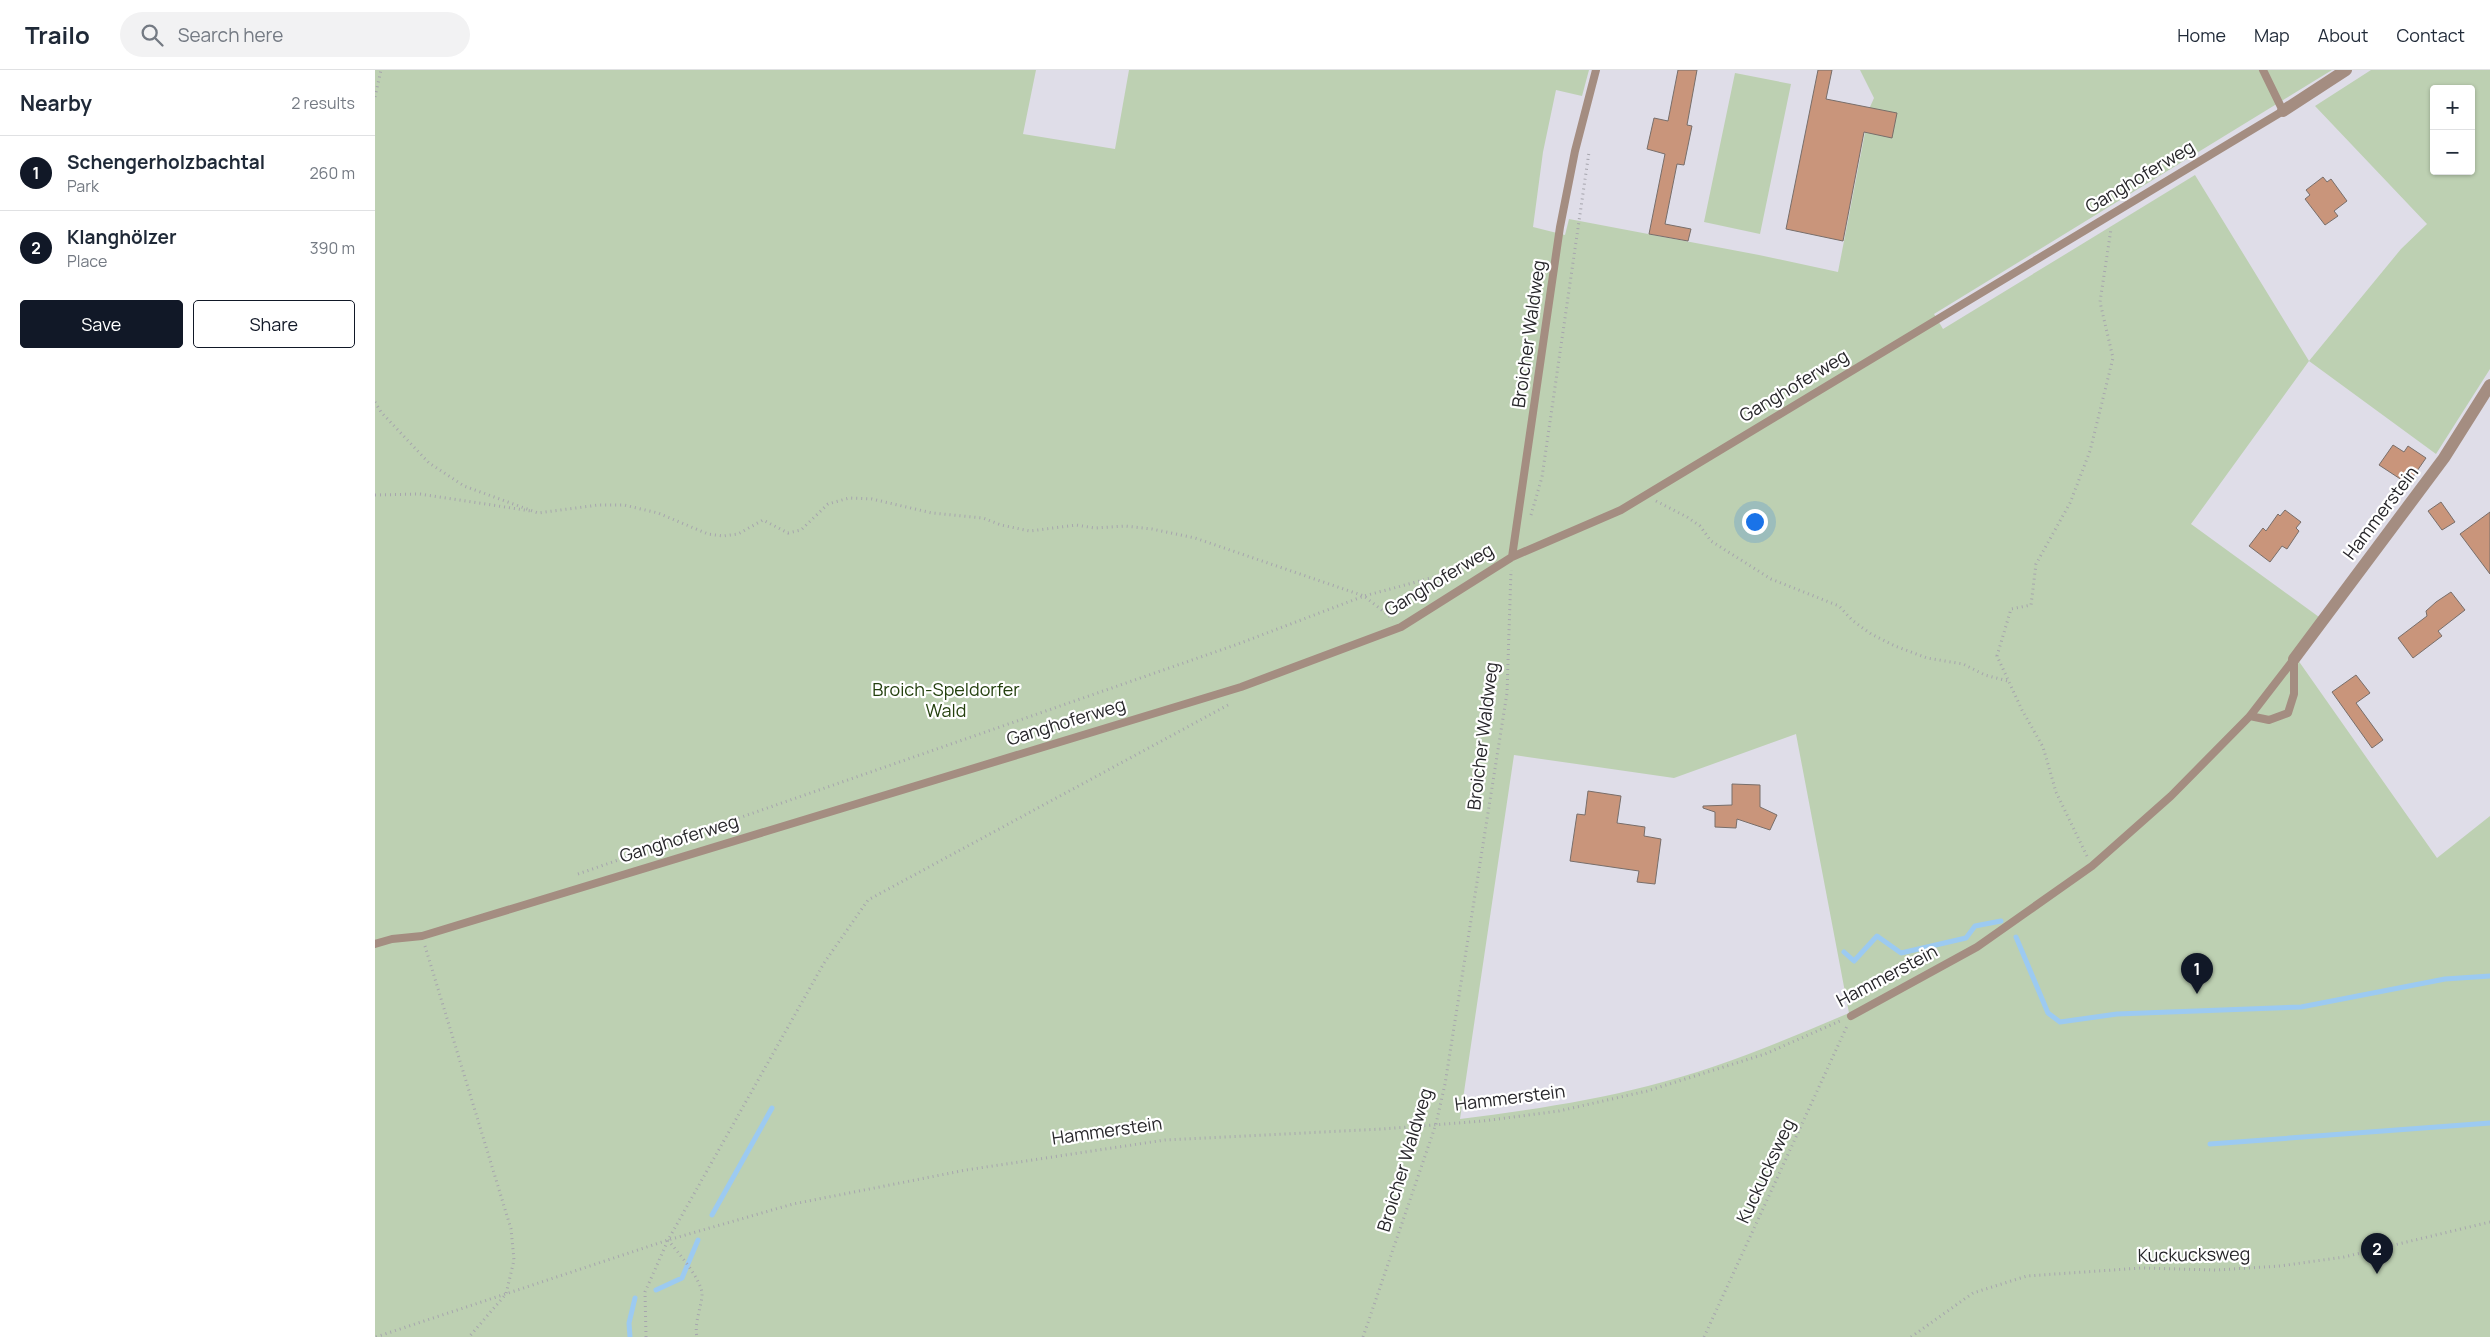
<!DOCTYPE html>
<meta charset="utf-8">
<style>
:root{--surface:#fff;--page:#f2f2f3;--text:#1f2937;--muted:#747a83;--line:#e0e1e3;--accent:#111827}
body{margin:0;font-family:Manrope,sans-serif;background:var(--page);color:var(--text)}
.controls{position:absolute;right:15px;top:15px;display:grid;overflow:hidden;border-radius:5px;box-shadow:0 1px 4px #0004}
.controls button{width:45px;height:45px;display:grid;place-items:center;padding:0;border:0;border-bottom:1px solid var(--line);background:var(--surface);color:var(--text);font:25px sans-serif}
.you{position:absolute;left:1379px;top:451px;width:18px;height:18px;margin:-12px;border:4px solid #fff;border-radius:50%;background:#1a73e8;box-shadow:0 0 0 8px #1a73e833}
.badge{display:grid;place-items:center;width:32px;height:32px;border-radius:50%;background:var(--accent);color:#fff;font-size:16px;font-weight:700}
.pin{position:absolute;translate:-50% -41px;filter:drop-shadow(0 1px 2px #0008)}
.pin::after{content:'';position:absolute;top:26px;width:18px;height:15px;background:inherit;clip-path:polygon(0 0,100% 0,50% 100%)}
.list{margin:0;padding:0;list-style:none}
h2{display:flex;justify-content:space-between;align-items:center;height:65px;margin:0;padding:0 20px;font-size:21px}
h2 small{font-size:16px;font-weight:400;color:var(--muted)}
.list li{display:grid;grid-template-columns:32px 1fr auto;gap:15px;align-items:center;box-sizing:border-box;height:75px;padding:0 20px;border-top:1px solid var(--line)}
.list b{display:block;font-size:19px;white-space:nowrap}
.list p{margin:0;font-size:16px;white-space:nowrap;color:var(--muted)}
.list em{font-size:16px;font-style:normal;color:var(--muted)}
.actions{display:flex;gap:10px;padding:15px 20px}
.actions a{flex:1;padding:11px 0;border:1px solid var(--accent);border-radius:5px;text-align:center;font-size:18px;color:var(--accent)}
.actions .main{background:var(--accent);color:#fff}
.icon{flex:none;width:28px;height:28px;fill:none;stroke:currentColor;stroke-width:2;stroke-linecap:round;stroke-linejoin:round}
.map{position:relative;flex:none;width:2115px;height:1267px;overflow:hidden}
header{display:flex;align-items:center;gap:30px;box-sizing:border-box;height:70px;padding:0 25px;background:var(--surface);border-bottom:1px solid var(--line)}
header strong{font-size:24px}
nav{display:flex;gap:28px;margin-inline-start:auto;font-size:18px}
.search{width:350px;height:45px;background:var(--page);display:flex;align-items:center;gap:12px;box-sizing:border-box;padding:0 18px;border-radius:28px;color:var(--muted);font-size:19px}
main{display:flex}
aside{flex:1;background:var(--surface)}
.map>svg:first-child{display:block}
.green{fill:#bdd0b2;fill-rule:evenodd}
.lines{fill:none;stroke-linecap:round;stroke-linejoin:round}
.stream{stroke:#9ccaf1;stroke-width:5}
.building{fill:#c9957b;stroke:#786e6a}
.path{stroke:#a6a5ad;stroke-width:3;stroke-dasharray:1 4;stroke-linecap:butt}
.service{stroke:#a48d81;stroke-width:8}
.minor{stroke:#a48d81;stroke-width:12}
.labels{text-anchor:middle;stroke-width:4.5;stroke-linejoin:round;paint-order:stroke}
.street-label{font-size:18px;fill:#27262a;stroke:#fff}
.park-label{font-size:18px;fill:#24400e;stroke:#fff}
</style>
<header>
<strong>Trailo</strong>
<div class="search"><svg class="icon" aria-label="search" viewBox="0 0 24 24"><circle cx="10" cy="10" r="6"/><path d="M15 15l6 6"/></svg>Search here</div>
<nav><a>Home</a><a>Map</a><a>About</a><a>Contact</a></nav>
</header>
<main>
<aside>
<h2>Nearby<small>2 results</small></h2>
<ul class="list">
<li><span class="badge">1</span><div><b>Schengerholzbachtal</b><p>Park</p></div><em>260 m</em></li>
<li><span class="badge">2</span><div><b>Klanghölzer</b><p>Place</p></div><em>390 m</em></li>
</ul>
<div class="actions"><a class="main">Save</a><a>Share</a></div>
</aside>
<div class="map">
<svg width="2115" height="1267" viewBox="0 0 2115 1267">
<rect width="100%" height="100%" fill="#dfdde8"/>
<!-- green -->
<path class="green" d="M0 0H661L648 64 740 79 754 0H1214L1207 26 1181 20 1168 82 1158 157 1190 165 1194 149 1384 185 1463 202 1495 37 1499 28 1485 0H1957L1559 244 1568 259 1820 105 1934 291 2026 179 2052 154 1940 36 1996 0H2115V299L2061 384 1934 291 1816 454 1944 547 1918 583 2062 788 2115 746V1267H0ZM2059 19H2096V101H2059ZM1421 664 1474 943C1408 971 1342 999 1273 1016 1211 1032 1148 1041 1085 1049L1139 685 1299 708Z
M1360 3 1416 14 1385 164 1329 152Z"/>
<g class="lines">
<!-- stream -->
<path class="stream" d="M1641 867 1673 943 1685 952 1742 944 1926 937 2070 909 2115 906
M1469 882 1479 891 1502 866 1526 883 1591 868 1600 856 1626 851
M1835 1074 2115 1053
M337 1145 397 1038
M281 1220 307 1208 323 1170
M255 1267 254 1253 260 1228"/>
</g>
<!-- building -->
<path class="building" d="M1303 0H1322L1312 55 1317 56 1309 95 1302 94 1290 154 1316 159 1313 171 1274 164 1290 84 1272 79 1279 48 1293 51Z
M1443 0H1457L1451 29 1522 43 1517 68 1489 62 1468 171 1411 159Z
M1948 107 1952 112 1956 109 1972 131 1959 141 1963 146 1950 155 1930 129 1935 125 1931 120Z
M2018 375 2029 382 2033 376 2051 388 2033 414 2004 395Z
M2066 432 2080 452 2067 460 2053 441Z
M1910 440 1926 452 1921 458 1924 461 1912 479 1907 476 1895 492 1874 476 1888 458 1891 461 1903 444 1905 446Z
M2115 442V504L2085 464Z
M2076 522 2090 540 2063 561 2067 566 2038 588 2023 568 2052 546 2051 541 2061 532Z
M1981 605 1995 623 1981 633 2008 670 1997 678 1957 622Z
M1357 714 1385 715V737L1402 745 1395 760 1362 749 1361 758 1340 757V742L1328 738V736L1357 735Z
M1213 721 1246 726 1242 753 1270 757 1269 766 1286 769 1280 814 1262 812 1264 801 1195 791 1202 744 1210 745Z"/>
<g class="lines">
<!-- path -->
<path class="path" d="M0 27 6 0
M0 332 6 342 54 393 89 416 163 443 223 435H249L283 443 333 464 348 466 363 464 388 450 413 463 426 460 453 434 474 428 497 429 557 443 608 448 626 455 655 461 701 455 720 458 750 456 777 459 820 468 989 526 1018 549
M0 425 45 424 156 441
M1281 431 1312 447 1325 456 1336 471 1396 509 1464 536 1477 550 1496 564 1520 576 1552 588 1588 594 1610 605 1633 611
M1156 445 1167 407 1214 82
M1712 786 1681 722 1668 677 1647 640 1622 586 1636 539 1656 535 1661 494 1695 433 1715 381 1738 288 1725 232 1736 159
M203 804 863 574 989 526 1097 497
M50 876 136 1159 139 1190 131 1224 94 1267
M293 1170C302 1181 328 1211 327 1225 326 1239 319 1253 322 1267
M1 1267 293 1170 418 1134 591 1100 790 1070 1007 1059 1108 1051 1184 1041 1272 1021 1390 984 1465 951
M271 1267 270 1222 293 1170 449 893 493 830 853 635
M988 1267 1061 1054 1070 1014 1132 623 1136 500
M1329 1267 1472 956
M1536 1267 1598 1223 1652 1206 1766 1198 1842 1200 1905 1196 1969 1187 2115 1152"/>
<!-- service -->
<path class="service" d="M1137 487 1185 157 1200 81 1221 0
M1875 646 1894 650 1913 643 1919 624V589
M0 874 17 869 47 866 866 617 1026 557 1137 487 1246 440 1908 41 1888 0
M1476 946 1602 877 1717 796 1796 726 1875 646 1919 589"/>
<!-- minor -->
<path class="minor" d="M1908 41 1971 0
M1919 589 2069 388 2115 315"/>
</g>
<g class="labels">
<!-- street labels -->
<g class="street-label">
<text transform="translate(1765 107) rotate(-31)" y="6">Ganghoferweg</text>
<text transform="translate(1154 264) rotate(-82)" y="6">Broicher Waldweg</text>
<text transform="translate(1419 316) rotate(-31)" y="6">Ganghoferweg</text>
<text transform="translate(2006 443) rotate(-53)" y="6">Hammerstein</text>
<text transform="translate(1064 510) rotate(-31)" y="6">Ganghoferweg</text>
<text transform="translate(691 652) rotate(-17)" y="6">Ganghoferweg</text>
<text transform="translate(1108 666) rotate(-83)" y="6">Broicher Waldweg</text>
<text transform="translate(304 769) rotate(-17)" y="6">Ganghoferweg</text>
<text transform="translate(1512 906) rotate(-28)" y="6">Hammerstein</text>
<text transform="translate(1135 1028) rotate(-7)" y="6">Hammerstein</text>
<text transform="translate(732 1061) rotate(-8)" y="6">Hammerstein</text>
<text transform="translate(1030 1090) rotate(-73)" y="6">Broicher Waldweg</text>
<text transform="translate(1391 1101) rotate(-65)" y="6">Kuckucksweg</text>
<text transform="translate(1819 1185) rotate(-1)" y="6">Kuckucksweg</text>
</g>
<!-- park labels -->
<g class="park-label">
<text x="571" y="626">Broich-Speldorfer<tspan x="571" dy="21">Wald</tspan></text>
</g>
</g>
</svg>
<div class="controls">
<button>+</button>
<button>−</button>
</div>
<div class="you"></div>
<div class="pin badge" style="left:1822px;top:924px">1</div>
<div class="pin badge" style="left:2002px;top:1204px">2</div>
</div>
</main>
